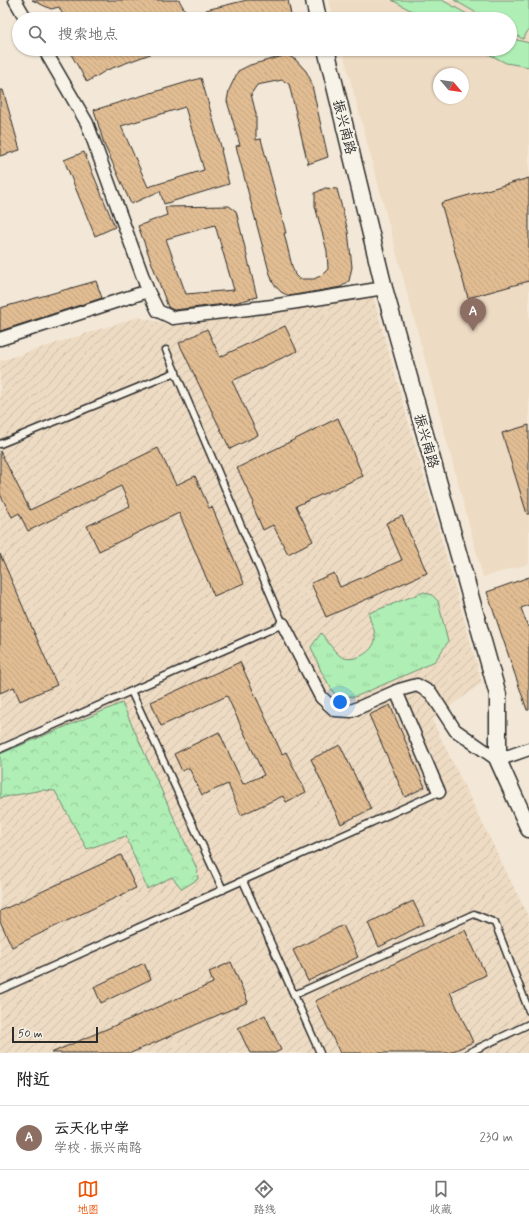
<!DOCTYPE html>
<html lang="zh">
<meta charset="utf-8">
<style>
:root{--surface:#fff;--page:#f6f6f6;--text:#222;--muted:#767676;--line:#e0e0e0;--accent:#ea580c}
body{margin:0;font-family:Mynerve,"LXGW WenKai TC",sans-serif;background:var(--page);color:var(--text)}
.compass{position:absolute;left:433px;top:68px;width:36px;height:36px;border-radius:50%;background:var(--surface);box-shadow:0 1px 3px #0004;rotate:119deg}
.scale{position:absolute;left:12px;bottom:10px;width:86px;box-sizing:border-box;padding-left:4px;border:2px solid #2b2b2b;border-top:0;font-size:11px;line-height:14px;white-space:nowrap;color:#2b2b2b;-webkit-text-stroke:3px #f7f3e8;paint-order:stroke}
.you{position:absolute;left:340px;top:702px;width:14px;height:14px;margin:-10px;border:3px solid #fff;border-radius:50%;background:#1a73e8;box-shadow:0 0 0 6px #1a73e833}
.badge{display:grid;place-items:center;width:26px;height:26px;border-radius:50%;background:var(--accent);color:#fff;font-size:13px;font-weight:700}
.pin{position:absolute;translate:-50% -33px;filter:drop-shadow(0 1px 2px #0008)}
.pin::after{content:'';position:absolute;top:21px;width:14px;height:12px;background:inherit;clip-path:polygon(0 0,100% 0,50% 100%)}
.list{margin:0;padding:0;list-style:none}
h2{display:flex;justify-content:space-between;align-items:center;height:52px;margin:0;padding:0 16px;font-size:17px}
h2 small{font-size:13px;font-weight:400;color:var(--muted)}
.list li{display:grid;grid-template-columns:26px 1fr auto;gap:12px;align-items:center;box-sizing:border-box;height:64px;padding:0 16px;border-top:1px solid var(--line)}
.list b{display:block;font-size:15px;white-space:nowrap}
.list p{margin:0;font-size:13px;white-space:nowrap;color:var(--muted)}
.list em{font-size:13px;font-style:normal;color:var(--muted)}
.icon{flex:none;width:22px;height:22px;fill:none;stroke:currentColor;stroke-width:2;stroke-linecap:round;stroke-linejoin:round}
.map{position:relative;flex:none;width:529px;height:1053px;overflow:hidden}
.search{position:absolute;background:var(--surface);box-shadow:0 1px 3px #0004;left:12px;right:12px;top:12px;height:44px;display:flex;align-items:center;gap:10px;box-sizing:border-box;padding:0 14px;border-radius:22px;color:var(--muted);font-size:15px}
.sheet{height:116px;background:var(--surface)}
nav{display:flex;justify-content:space-around;align-items:center;box-sizing:border-box;height:56px;border-top:1px solid var(--line);background:var(--surface);font-size:11px;color:var(--muted)}
nav a{display:grid;justify-items:center;gap:2px}
nav .on{color:var(--accent)}
.map>svg:first-child{display:block}
.built{fill:#eedbc3;fill-rule:evenodd}
.industrial{fill:url(#industrial-furrows)}
.grass{fill:url(#grass-tufts);stroke:#6d8c70}
.forest{fill:url(#forest-crowns);stroke:#6d8c70}
.pitch{fill:#afeeb5;stroke:#6d8c70}
.building{fill:url(#building-back-hatch);stroke:#2b2b2b;fill-rule:evenodd}
.lines{fill:none;stroke-linecap:round;stroke-linejoin:round}
.lane-casing{stroke:#2b2b2b;stroke-width:9}
.street-casing{stroke:#2b2b2b;stroke-width:15}
.secondary-casing{stroke:#2b2b2b;stroke-width:19}
.lane{stroke:#f7f3e8;stroke-width:6}
.street{stroke:#f7f3e8;stroke-width:12}
.secondary{stroke:#f7f3e8;stroke-width:16}
.labels{text-anchor:middle;stroke-width:4;stroke-linejoin:round;paint-order:stroke}
.street-label{font-size:14px;fill:#2b2b2b;stroke:#f7f3e8}
</style>
<div class="map">
<svg width="529" height="1053" viewBox="0 0 529 1053">
<defs>
<pattern id="industrial-furrows" width="10" height="10" patternUnits="userSpaceOnUse"><rect width="10" height="10" fill="#eedbc3"/><path d="M-1 1l2-2M0 10L10 0M9 11l2-2" fill="none" stroke="#ccbca8"/></pattern>
<pattern id="grass-tufts" width="24" height="20" patternUnits="userSpaceOnUse"><rect width="24" height="20" fill="#afeeb5"/><path d="M3 7l-1-3M5 7V3M7 7l1-3M15 17l-1-3M17 17v-4M19 17l1-3" fill="none" stroke="#97cc9c"/></pattern>
<pattern id="forest-crowns" width="20" height="18" patternUnits="userSpaceOnUse"><rect width="20" height="18" fill="#afeeb5"/><path d="M2 6a3 3 0 1 1 6 0M12 15a3 3 0 1 1 6 0" fill="none" stroke="#97cc9c"/></pattern>
<pattern id="building-back-hatch" width="6" height="6" patternUnits="userSpaceOnUse"><rect width="6" height="6" fill="#e2bd93"/><path d="M-1 5l2 2M0 0l6 6M5-1l2 2" fill="none" stroke="#c2a37f"/></pattern>
</defs>
<rect width="100%" height="100%" fill="#f3e8d7"/>
<filter id="ink" filterUnits="userSpaceOnUse"><feTurbulence type="fractalNoise" baseFrequency=".025" numOctaves="2"/><feDisplacementMap in="SourceGraphic" scale="8" xChannelSelector="R" yChannelSelector="G"/><feConvolveMatrix kernelMatrix="1 2 1 2 8 2 1 2 1" color-interpolation-filters="sRGB"/></filter>
<g filter="url(#ink)">
<!-- built -->
<path class="built" d="M329 0H529V564L483 577 342 49H510V19H334ZM439 74H463V98H439Z"/>
<!-- industrial -->
<path class="industrial" d="M373 296 482 683 432 720 529 918V1053H0V361L138 317 176 326Z"/>
<!-- grass -->
<path class="grass" d="M424 592 432 595 438 601 448 642 435 661 419 669 355 697 335 695 321 671 311 647 321 633C327 640 332 649 339 655 350 665 374 653 375 639 376 629 369 622 369 613Z"/>
<!-- forest -->
<path class="forest" d="M122 703 197 869 198 879 182 889 172 877 147 889 126 836 87 849 55 791 42 790 0 798V754Z"/>
<!-- pitch -->
<path class="pitch" d="M392 0H442L476 19H426Z
M454 0H529V29L523 39 510 32V19H487Z
M510 38 529 43V67L506 63 479 49H510Z"/>
<!-- building -->
<path class="building" d="M32 0H179L190 19H65L59 7 51 9Z
M247 0H288L291 15 278 19H208L206 10Z
M68 49H161V50L107 70 87 82Z
M287 55 296 60 306 71 311 81 328 157 308 164 289 84 282 80 257 85 251 94 256 114V140L261 139 286 233H284L292 266 295 275 299 279H314L322 275 328 269 327 251 315 206V193L325 188 337 189 348 231 352 267 349 281 341 287 289 296 281 292 273 283 269 271 236 146 240 145 227 101 229 90 238 71 250 65Z
M201 78 222 150H221L229 184 164 204 160 191 131 204 104 144 94 110ZM185 107 204 170 148 187 121 126Z
M0 90H3L20 150 0 156Z
M84 152 115 227 95 236 64 160Z
M529 178V281L468 298 441 203Z
M229 206 236 211 257 297 234 303 174 310 168 307 138 226 167 215 165 207ZM215 225 234 290 186 294 166 239Z
M96 281 102 298 0 331V308Z
M285 326 297 351 232 381 258 435 230 449 179 343 207 329 220 357Z
M338 418 363 476 296 506 313 541 288 554 273 525 263 530 252 504 254 503 237 468Z
M529 425V514H527L502 433Z
M158 448 176 485 195 476 209 508 212 507 244 583 214 596 179 513 99 551 87 526 130 506 121 486 28 531 19 513 12 517 0 494V451L30 510Z
M402 516 427 573 326 617 311 583 334 573 340 587 402 560 386 523Z
M0 554 57 685 20 701 14 687 0 693Z
M529 577V605L521 608 529 630V710H527L487 592Z
M240 662 282 754 286 752 306 792 286 802 283 796 241 815 228 784 202 795 189 768 182 771 174 754 219 732 243 784 264 775 227 696 161 726 151 702Z
M390 705 425 787 405 797 369 715Z
M340 745 371 809 341 824 311 759Z
M121 855 136 888 12 947 0 921V911Z
M413 901 424 924 379 947 368 923Z
M343 925 358 957 308 981 293 950Z
M465 930 486 975 450 992 473 1042 449 1053H340L315 1001Z
M231 962 248 1002 131 1053H51L213 983 209 972Z
M144 963 151 979 101 1003 94 987Z
M265 1015 281 1050 275 1053H250L238 1028Z"/>
<g class="lines">
<!-- lane casing -->
<g class="lane-casing">
<path id="lane" d="M0 444 176 372
M131 691 223 890
M0 749 283 624 166 350
M243 881 320 1053
M0 990 439 792
M294 995 474 914 495 923 529 1011
M468 1053 529 1024"/>
</g>
<!-- street casing -->
<g class="street-casing">
<path id="street" d="M15 0 26 19
M44 49 87 123 148 291 158 311 173 318 272 306 384 288
M0 339 148 291
M283 624 321 697 335 710 351 711 399 690 417 685 431 693 455 730 498 760 529 749
M396 691 439 792"/>
</g>
<!-- secondary casing -->
<g class="secondary-casing">
<path id="secondary" d="M314 0 318 19
M326 49 384 288 498 695V760L529 829"/>
</g>
<!-- lane -->
<use href="#lane" class="lane"/>
<!-- street -->
<use href="#street" class="street"/>
<!-- secondary -->
<use href="#secondary" class="secondary"/>
</g>
</g>
<g class="labels">
<!-- street labels -->
<g class="street-label">
<text transform="translate(345 127) rotate(76)" y="5">振兴南路</text>
<text transform="translate(427 441) rotate(74)" y="5">振兴南路</text>
</g>
</g>
</svg>
<svg class="compass" viewBox="-18 -18 36 36"><path d="M0-13l5 13h-10z" fill="#e53935"/><path d="M0 13l5-13h-10z" fill="#767676"/></svg>
<div class="scale">50 m</div>
<div class="you"></div>
<div class="pin badge" style="left:473px;top:331px;background:#8d6e63">A</div>
<div class="search"><svg class="icon" aria-label="search" viewBox="0 0 24 24"><circle cx="10" cy="10" r="6"/><path d="M15 15l6 6"/></svg>搜索地点</div>
</div>
<section class="sheet">
<h2>附近<small></small></h2>
<ul class="list">
<li><span class="badge" style="background:#8d6e63">A</span><div><b>云天化中学</b><p>学校 · 振兴南路</p></div><em>230 m</em></li>
</ul>
</section>
<nav>
<a class="on"><svg class="icon" aria-label="map" viewBox="0 0 24 24"><path d="M3 6l6-2 6 2 6-2v14l-6 2-6-2-6 2zM9 4v14M15 6v14"/></svg>地图</a>
<a><svg class="icon" aria-label="directions" viewBox="0 0 24 24"><path d="M12 3l9 9-9 9-9-9zM9 14v-3h6M13 9l2 2-2 2"/></svg>路线</a>
<a><svg class="icon" aria-label="saved" viewBox="0 0 24 24"><path d="M7 4h10v16l-5-4-5 4z"/></svg>收藏</a>
</nav>
